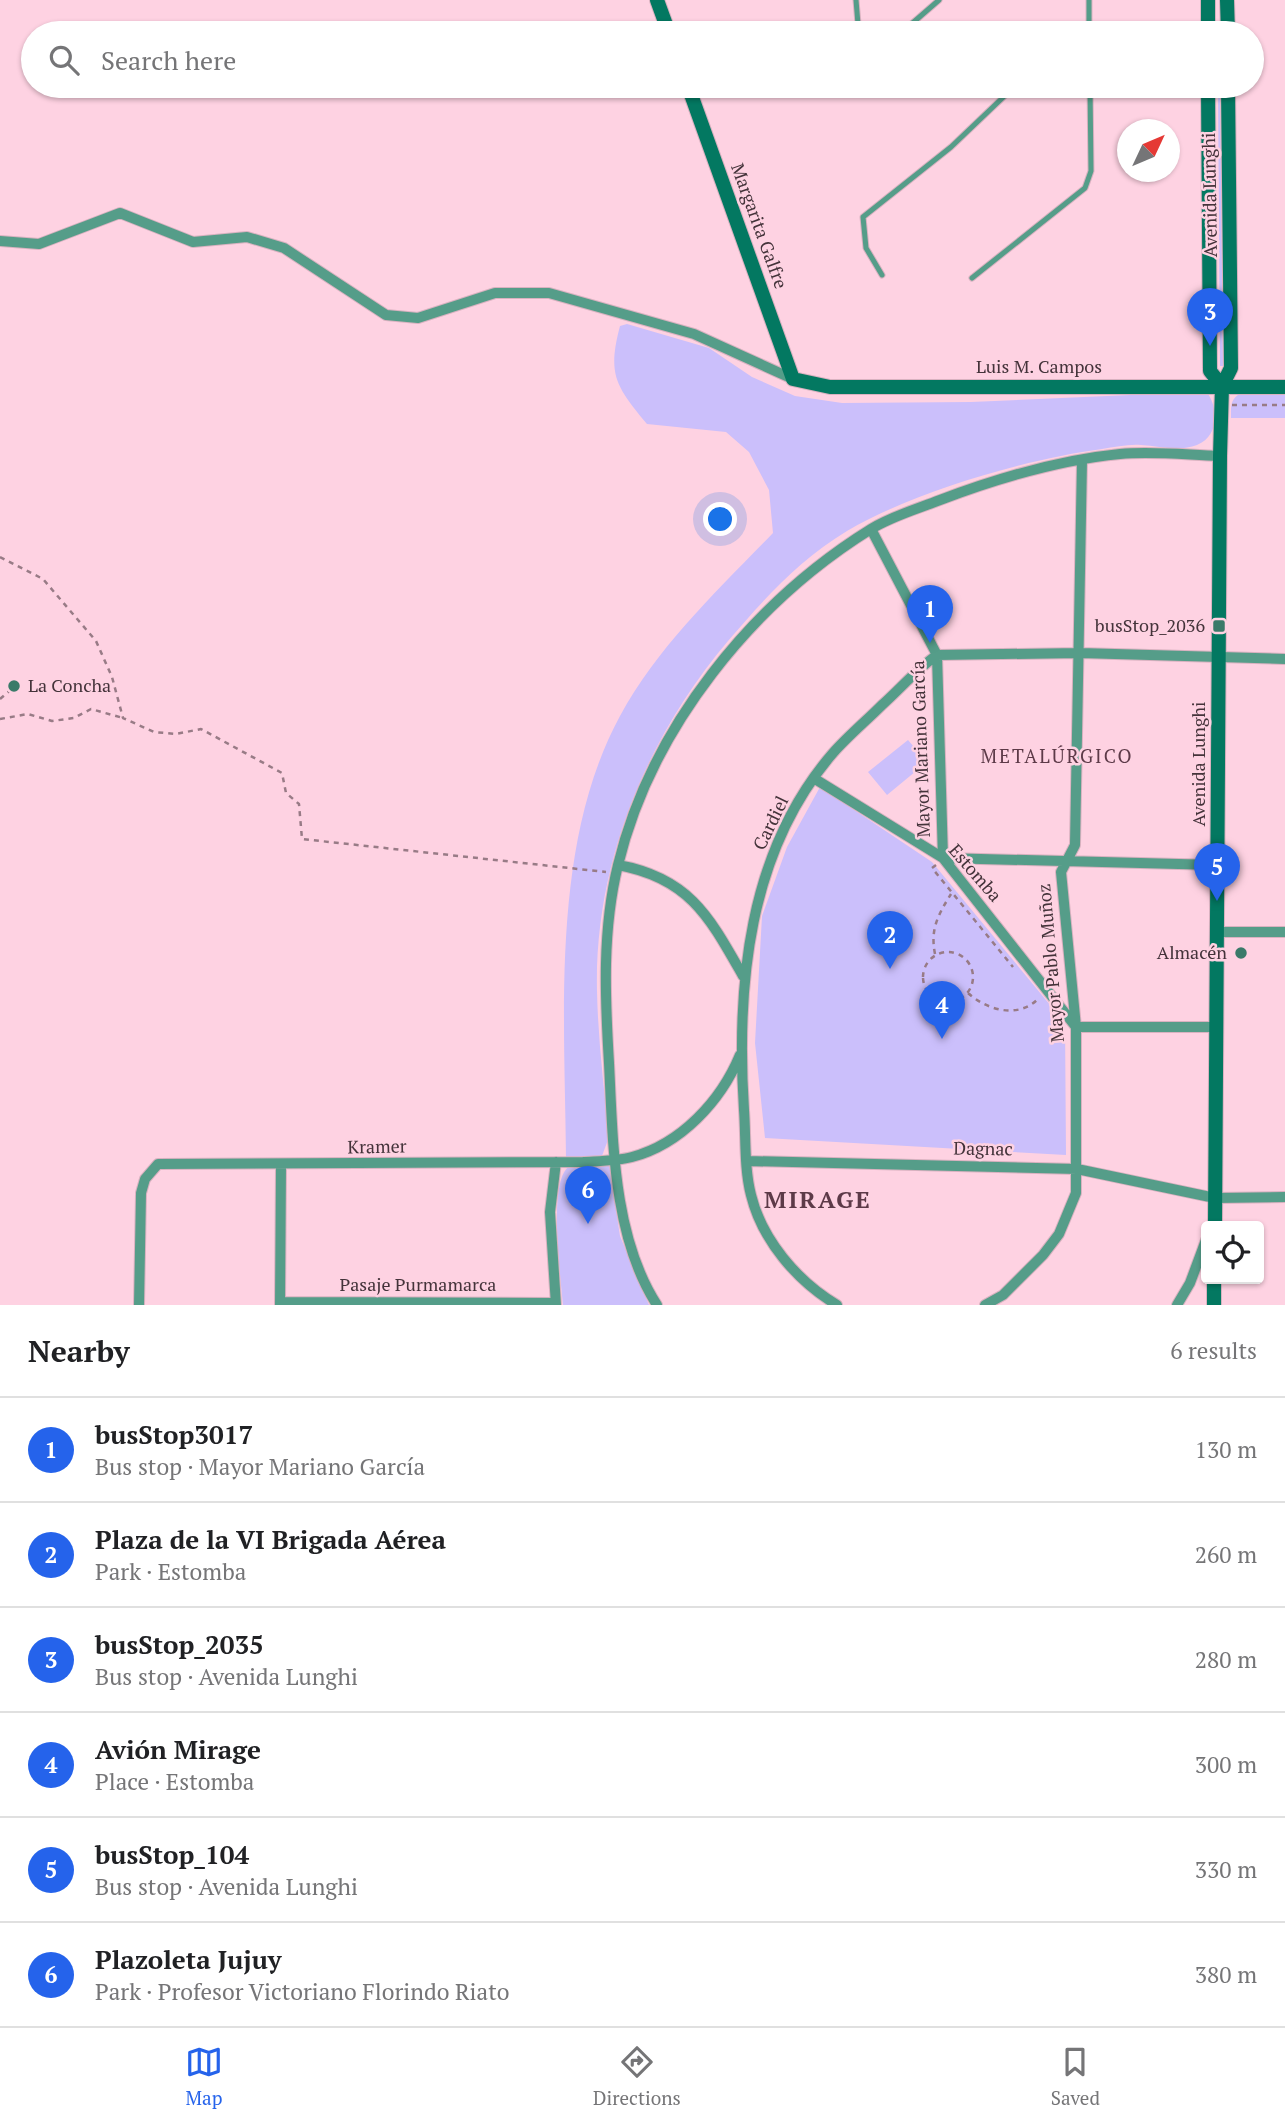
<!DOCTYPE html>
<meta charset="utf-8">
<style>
:root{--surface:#fff;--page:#f6f6f6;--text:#202124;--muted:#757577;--line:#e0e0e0;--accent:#2563eb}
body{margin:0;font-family:"PT Serif",serif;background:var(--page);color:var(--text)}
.controls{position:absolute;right:21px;bottom:21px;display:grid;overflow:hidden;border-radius:7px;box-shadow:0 2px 5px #0004}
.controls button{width:63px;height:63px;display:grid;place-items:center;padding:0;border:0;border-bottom:2px solid var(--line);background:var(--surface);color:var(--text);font:35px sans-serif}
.compass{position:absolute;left:1117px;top:119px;width:63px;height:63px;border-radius:50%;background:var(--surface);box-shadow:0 2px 5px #0004;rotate:46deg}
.you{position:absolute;left:721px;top:520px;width:24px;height:24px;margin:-18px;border:5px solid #fff;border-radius:50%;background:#1a73e8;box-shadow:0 0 0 10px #1a73e833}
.badge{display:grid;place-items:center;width:46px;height:46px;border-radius:50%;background:var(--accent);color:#fff;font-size:23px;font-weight:700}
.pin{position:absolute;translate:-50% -58px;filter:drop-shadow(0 2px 4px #0008)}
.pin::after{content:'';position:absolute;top:37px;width:24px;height:21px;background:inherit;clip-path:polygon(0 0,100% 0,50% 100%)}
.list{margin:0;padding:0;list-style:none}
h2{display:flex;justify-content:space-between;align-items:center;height:91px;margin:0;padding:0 28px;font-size:30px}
h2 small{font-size:23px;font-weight:400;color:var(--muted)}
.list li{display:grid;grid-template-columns:46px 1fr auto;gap:21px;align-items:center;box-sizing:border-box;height:105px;padding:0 28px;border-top:2px solid var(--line)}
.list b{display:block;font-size:26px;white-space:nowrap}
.list p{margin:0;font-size:23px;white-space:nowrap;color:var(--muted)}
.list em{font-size:23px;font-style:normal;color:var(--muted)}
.icon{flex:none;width:38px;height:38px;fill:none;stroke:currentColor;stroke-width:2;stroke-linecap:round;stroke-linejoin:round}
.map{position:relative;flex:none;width:1285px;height:1305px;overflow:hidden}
.search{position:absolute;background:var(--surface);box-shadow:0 2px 5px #0004;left:21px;right:21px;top:21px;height:77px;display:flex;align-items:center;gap:18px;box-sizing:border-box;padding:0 24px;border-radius:38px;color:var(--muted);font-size:26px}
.sheet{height:721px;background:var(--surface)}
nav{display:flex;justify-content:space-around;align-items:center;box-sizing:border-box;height:98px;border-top:2px solid var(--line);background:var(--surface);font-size:19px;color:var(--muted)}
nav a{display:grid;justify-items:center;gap:4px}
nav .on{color:var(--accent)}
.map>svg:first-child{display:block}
.green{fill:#cbbffb}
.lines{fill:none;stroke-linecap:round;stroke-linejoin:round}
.lane-casing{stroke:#d9b2c0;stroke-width:7}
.street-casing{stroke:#d9b2c0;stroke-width:12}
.secondary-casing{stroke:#d9b2c0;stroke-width:16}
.path{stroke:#987b86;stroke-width:2.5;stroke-dasharray:5 5;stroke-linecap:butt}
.lane{stroke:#559d89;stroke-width:5}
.street{stroke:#559d89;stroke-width:10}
.secondary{stroke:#037861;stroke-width:14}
.poi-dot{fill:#3a7a69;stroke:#fed2e2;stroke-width:2.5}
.labels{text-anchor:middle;stroke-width:5;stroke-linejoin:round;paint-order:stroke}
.street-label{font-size:18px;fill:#44333a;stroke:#fed2e2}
.poi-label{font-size:18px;fill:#44333a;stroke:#fed2e2;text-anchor:end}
.neighbourhood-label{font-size:19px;letter-spacing:2px;fill:#5d3a48;stroke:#fed2e2}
.district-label{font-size:24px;font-weight:bold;letter-spacing:2px;fill:#5d3a48;stroke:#fed2e2}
</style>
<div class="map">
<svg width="1285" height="1305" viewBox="0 0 1285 1305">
<rect width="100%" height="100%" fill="#fed2e2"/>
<!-- green -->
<path class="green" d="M1218 86H1220L1223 366H1220Z
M627 324 709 348 752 377 795 396 842 403 971 402 1198 392 1208 394C1219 410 1218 437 1197 445 1179 452 1160 446 1141 445 1129 444 1115 447 1102 449 1026 459 913 492 847 531 799 560 764 599 728 641 647 737 594 863 597 991 598 1040 604 1088 609 1137L602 1156 566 1159C565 1017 550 845 620 716 658 646 718 590 773 533L769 490 749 452 726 432 647 424C616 386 607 375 620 326Z
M1241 393H1285V418H1231C1231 406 1230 399 1241 393Z
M908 740 927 762 887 795 868 772Z
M820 787 932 862 1065 1023 1066 1155 765 1138 755 1043 762 916 787 847Z
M609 1164 620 1236 649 1305H563C561 1280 547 1178 570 1166Z"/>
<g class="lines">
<!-- lane casing -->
<g class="lane-casing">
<path id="lane" d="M856 0 858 24 864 33
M901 33 939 0
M1077 33 1089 25
M1089 33V0
M882 275 866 248 863 217 951 147 1015 86
M972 278 1085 188 1091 171 1090 86"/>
</g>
<!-- street casing -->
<g class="street-casing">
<path id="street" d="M0 241 39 244 120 213 193 242 247 237 284 248 386 315 418 318 495 293H549L694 334 793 379
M871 529 937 655 943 858
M815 779 943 858 1076 1027H1216
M943 858 1217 865
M618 865C690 878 710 918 743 976
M1217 932H1285
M748 1161 1077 1169 1215 1198 1285 1197
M556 1162 550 1212 556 1305
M280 1302 555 1303
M139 1305 141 1193 145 1179 158 1164 583 1162C598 1161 617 1161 632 1157 681 1144 721 1101 740 1055
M280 1305 281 1165
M657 1305C613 1237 613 1142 609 1063 605 997 602 930 618 865 651 728 752 603 871 529 892 516 917 509 940 500 998 478 1058 460 1120 454 1153 451 1187 455 1220 456
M837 1305C797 1281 762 1240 751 1195 744 1168 746 1137 744 1110 736 986 748 851 833 753 848 736 866 721 882 705 900 689 917 669 937 655L1080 653 1285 659
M985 1305 1003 1295 1043 1255 1059 1234 1076 1193V1027L1061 872 1075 845 1082 460
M1177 1305 1190 1283 1206 1240"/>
</g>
<!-- secondary casing -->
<g class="secondary-casing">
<path id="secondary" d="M657 0 669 33
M1208 0V33
M1227 0 1228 33
M688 86 793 379 830 387H1285
M1208 86 1210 371 1222 386
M1215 1226 1220 456 1222 386 1231 368 1228 86
M1214 1305V1279"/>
</g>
<!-- path -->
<path class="path" d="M1232 405H1285
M0 557 43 579 96 641 112 677 123 718 154 732 176 734 201 729 282 773 286 793 299 804 302 839 606 872
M0 699 13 688
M0 719 28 714 52 721 74 718 91 709 123 718
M936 865 932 868 1013 967
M923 977a25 25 0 1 1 50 0a25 25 0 1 1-50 0Z
M935 954C930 929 938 915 951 894
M968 993C988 1011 1019 1019 1039 998"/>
<!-- lane -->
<use href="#lane" class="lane"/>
<!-- street -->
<use href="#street" class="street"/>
<!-- secondary -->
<use href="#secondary" class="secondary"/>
</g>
<!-- markers -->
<g class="poi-dot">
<rect x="1212" y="619" width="14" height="14" rx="3.5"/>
<circle cx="14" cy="686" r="7"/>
<circle cx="1241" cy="953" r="7"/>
</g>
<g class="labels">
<!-- street labels -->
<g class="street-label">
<text transform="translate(1210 195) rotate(-91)" y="6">Avenida Lunghi</text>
<text transform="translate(759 226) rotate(70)" y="6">Margarita Galfre</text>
<text x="1039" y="373">Luis M. Campos</text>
<text transform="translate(921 749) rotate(-92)" y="6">Mayor Mariano García</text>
<text transform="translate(1199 764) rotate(-90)" y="6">Avenida Lunghi</text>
<text transform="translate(771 823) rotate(-64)" y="6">Cardiel</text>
<text transform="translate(975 873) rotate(49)" y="6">Estomba</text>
<text transform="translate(1051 963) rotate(-95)" y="6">Mayor Pablo Muñoz</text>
<text transform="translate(377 1147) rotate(-1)" y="6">Kramer</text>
<text transform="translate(983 1149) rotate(1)" y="6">Dagnac</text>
<text x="418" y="1291">Pasaje Purmamarca</text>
</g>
<!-- poi labels -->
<g class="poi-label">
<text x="1205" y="632">busStop_2036</text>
<text x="28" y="692" text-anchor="start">La Concha</text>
<text x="1227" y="959">Almacén</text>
</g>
<!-- neighbourhood labels -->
<g class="neighbourhood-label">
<text x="1057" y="763">METALÚRGICO</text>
</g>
<!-- district labels -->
<g class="district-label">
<text x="818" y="1208">MIRAGE</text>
</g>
</g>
</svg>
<div class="controls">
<button><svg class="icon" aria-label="locate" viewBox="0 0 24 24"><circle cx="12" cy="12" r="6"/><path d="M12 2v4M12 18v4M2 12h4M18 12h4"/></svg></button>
</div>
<svg class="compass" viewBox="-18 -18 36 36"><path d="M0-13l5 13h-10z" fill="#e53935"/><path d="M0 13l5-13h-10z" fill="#757577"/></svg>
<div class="you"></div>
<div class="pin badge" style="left:930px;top:643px">1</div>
<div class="pin badge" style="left:890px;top:969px">2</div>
<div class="pin badge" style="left:1210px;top:346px">3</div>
<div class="pin badge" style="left:942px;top:1039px">4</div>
<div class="pin badge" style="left:1217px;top:901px">5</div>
<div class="pin badge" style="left:588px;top:1224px">6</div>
<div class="search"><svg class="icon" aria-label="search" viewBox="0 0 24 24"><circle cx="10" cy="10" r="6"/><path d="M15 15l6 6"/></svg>Search here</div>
</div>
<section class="sheet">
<h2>Nearby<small>6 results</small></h2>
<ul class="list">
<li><span class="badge">1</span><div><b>busStop3017</b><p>Bus stop · Mayor Mariano García</p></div><em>130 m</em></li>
<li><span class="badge">2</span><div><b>Plaza de la VI Brigada Aérea</b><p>Park · Estomba</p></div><em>260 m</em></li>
<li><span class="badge">3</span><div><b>busStop_2035</b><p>Bus stop · Avenida Lunghi</p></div><em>280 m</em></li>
<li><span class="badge">4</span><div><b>Avión Mirage</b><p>Place · Estomba</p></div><em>300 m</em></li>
<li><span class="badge">5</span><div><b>busStop_104</b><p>Bus stop · Avenida Lunghi</p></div><em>330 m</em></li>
<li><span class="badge">6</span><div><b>Plazoleta Jujuy</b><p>Park · Profesor Victoriano Florindo Riato</p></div><em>380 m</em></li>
</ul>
</section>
<nav>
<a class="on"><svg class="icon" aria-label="map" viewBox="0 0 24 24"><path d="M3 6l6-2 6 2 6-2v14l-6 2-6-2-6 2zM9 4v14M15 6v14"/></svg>Map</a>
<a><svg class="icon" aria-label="directions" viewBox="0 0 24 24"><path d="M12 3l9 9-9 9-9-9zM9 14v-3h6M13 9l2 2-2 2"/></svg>Directions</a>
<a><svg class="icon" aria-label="saved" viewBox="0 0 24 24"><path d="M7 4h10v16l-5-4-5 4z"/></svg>Saved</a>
</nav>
